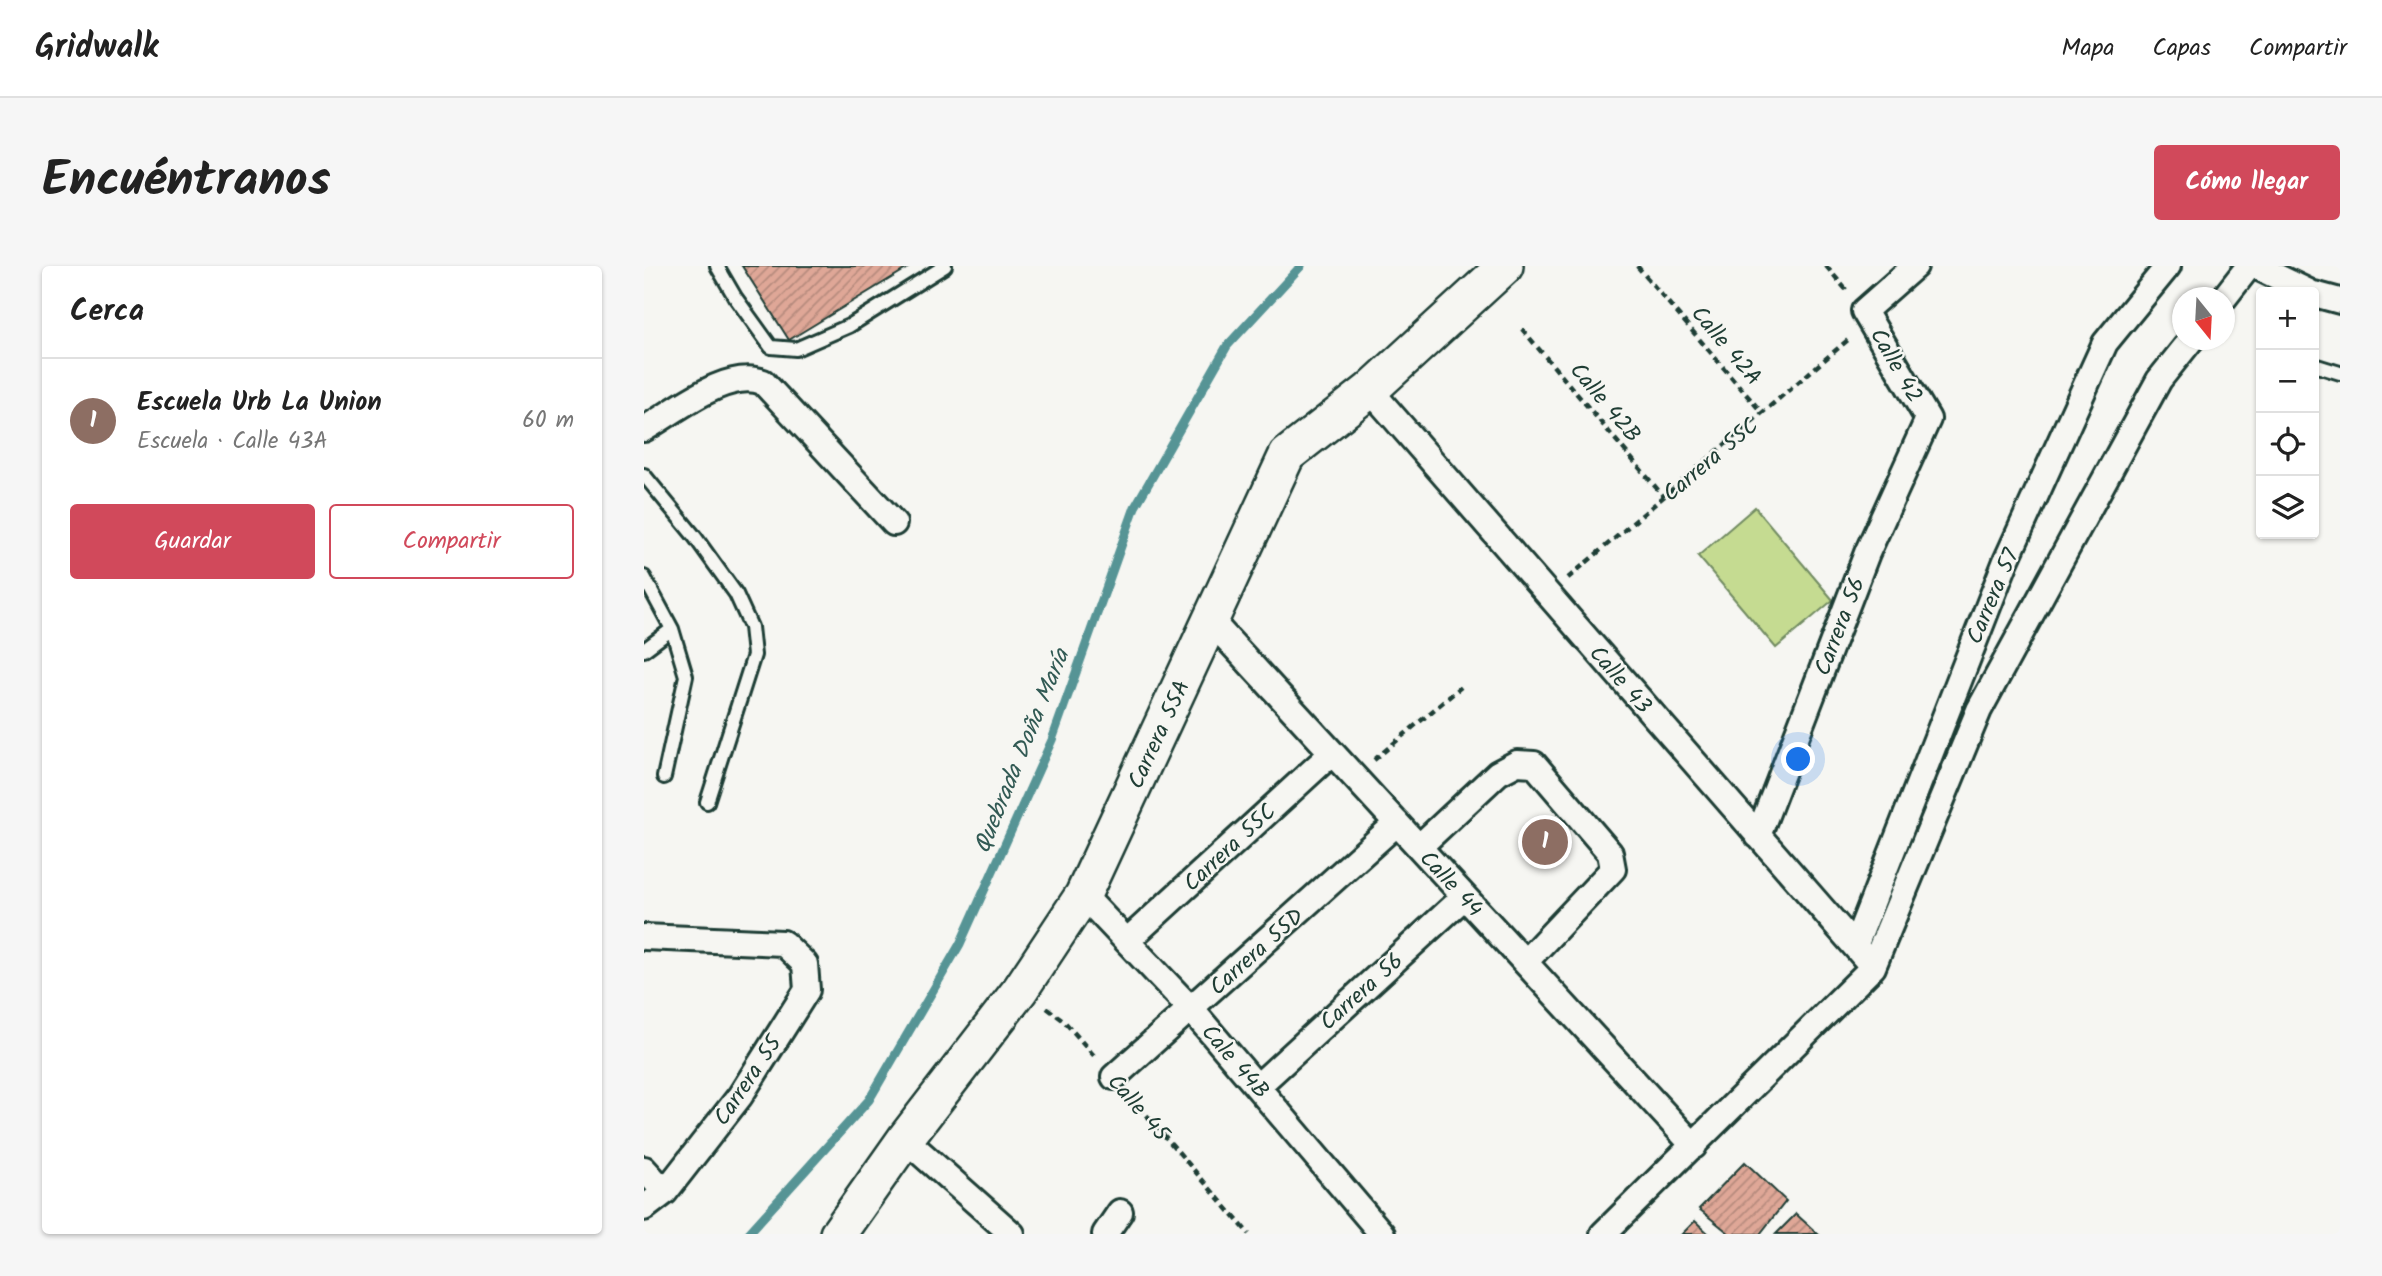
<!DOCTYPE html>
<html lang="es">
<meta charset="utf-8">
<style>
:root{--surface:#fff;--page:#f6f6f6;--text:#222;--muted:#767676;--line:#e0e0e0;--accent:#d1495b}
body{margin:0;font-family:Kalam,sans-serif;background:var(--page);color:var(--text)}
.controls{position:absolute;right:21px;top:21px;display:grid;overflow:hidden;border-radius:7px;box-shadow:0 2px 5px #0004}
.controls button{width:63px;height:63px;display:grid;place-items:center;padding:0;border:0;border-bottom:2px solid var(--line);background:var(--surface);color:var(--text);font:35px sans-serif}
.compass{position:absolute;left:1528px;top:21px;width:63px;height:63px;border-radius:50%;background:var(--surface);box-shadow:0 2px 5px #0004;rotate:162deg}
.you{position:absolute;left:1155px;top:494px;width:24px;height:24px;margin:-18px;border:5px solid #fff;border-radius:50%;background:#1a73e8;box-shadow:0 0 0 10px #1a73e833}
.badge{display:grid;place-items:center;width:46px;height:46px;border-radius:50%;background:var(--accent);color:#fff;font-size:23px;font-weight:700}
.pin{position:absolute;translate:-50% -50%;border:4px solid #fff;box-shadow:0 2px 7px #0006}
.list{margin:0;padding:0;list-style:none}
h2{display:flex;justify-content:space-between;align-items:center;height:91px;margin:0;padding:0 28px;font-size:30px}
h2 small{font-size:23px;font-weight:400;color:var(--muted)}
.list li{display:grid;grid-template-columns:46px 1fr auto;gap:21px;align-items:center;box-sizing:border-box;height:126px;padding:0 28px;border-top:2px solid var(--line)}
.list b{display:block;font-size:26px;white-space:nowrap}
.list p{margin:0;font-size:23px;white-space:nowrap;color:var(--muted)}
.list em{font-size:23px;font-style:normal;color:var(--muted)}
.actions{display:flex;gap:14px;padding:21px 28px}
.actions a{flex:1;padding:16px 0;border:2px solid var(--accent);border-radius:7px;text-align:center;font-size:24px;color:var(--accent)}
.actions .main{background:var(--accent);color:#fff}
.icon{flex:none;width:38px;height:38px;fill:none;stroke:currentColor;stroke-width:2;stroke-linecap:round;stroke-linejoin:round}
.map{position:relative;flex:none;width:1696px;height:968px;overflow:hidden;border-radius:7px}
header{display:flex;align-items:center;gap:42px;box-sizing:border-box;height:98px;padding:0 35px;background:var(--surface);border-bottom:2px solid var(--line)}
header strong{font-size:33px}
nav{display:flex;gap:38px;margin-inline-start:auto;font-size:24px}
.intro{display:flex;align-items:center;justify-content:space-between;box-sizing:border-box;height:168px;padding:0 42px}
h1{margin:0;font-size:49px}
.button{padding:18px 32px;border-radius:7px;background:var(--accent);color:#fff;font-size:24px;font-weight:700}
main{display:flex;gap:42px;padding:0 42px}
aside{flex:1;background:var(--surface);border-radius:7px;box-shadow:0 2px 5px #0004}
.map>svg:first-child{display:block}
.green{fill:#c5db91;stroke:#728c62;stroke-width:2}
.lines{fill:none;stroke-linecap:round;stroke-linejoin:round}
.stream{stroke:#579495;stroke-width:9}
.building{fill:url(#building-hatch);stroke:#1f3d34;stroke-width:2}
.lane-casing{stroke:#1f3d34;stroke-width:18}
.street-casing{stroke:#1f3d34;stroke-width:30}
.secondary-casing{stroke:#1f3d34;stroke-width:40}
.path{stroke:#1f3d34;stroke-width:4.5;stroke-dasharray:7 5;stroke-linecap:butt}
.lane{stroke:#f6f6f2;stroke-width:12}
.street{stroke:#f6f6f2;stroke-width:24}
.secondary{stroke:#f6f6f2;stroke-width:35}
.labels{text-anchor:middle;stroke-width:5;stroke-linejoin:round;paint-order:stroke}
.street-label{font-size:23px;fill:#1f3d34;stroke:#f6f6f2}
.water-label{font-size:24px;font-style:italic;fill:#325a54;stroke:#f6f6f2}
</style>
<header>
<strong>Gridwalk</strong>
<nav><a>Mapa</a><a>Capas</a><a>Compartir</a></nav>
</header>
<div class="intro"><h1>Encuéntranos</h1><a class="button">Cómo llegar</a></div>
<main>
<aside>
<h2>Cerca<small></small></h2>
<ul class="list">
<li><span class="badge" style="background:#8d6e63">1</span><div><b>Escuela Urb La Union</b><p>Escuela · Calle 43A</p></div><em>60 m</em></li>
</ul>
<div class="actions"><a class="main">Guardar</a><a>Compartir</a></div>
</aside>
<div class="map">
<svg width="1696" height="968" viewBox="0 0 1696 968">
<defs>
<pattern id="building-hatch" width="6" height="6" patternUnits="userSpaceOnUse" patternTransform="scale(1.75)"><rect width="6" height="6" fill="#dfa797"/><path d="M-1 1l2-2M0 6l6-6M5 7l2-2" fill="none" stroke="#b4897c"/></pattern>
</defs>
<rect width="100%" height="100%" fill="#f6f6f2"/>
<filter id="ink" filterUnits="userSpaceOnUse"><feTurbulence type="fractalNoise" baseFrequency=".0143" numOctaves="2"/><feDisplacementMap in="SourceGraphic" scale="14" xChannelSelector="R" yChannelSelector="G"/><feConvolveMatrix kernelMatrix="1 2 1 2 8 2 1 2 1" color-interpolation-filters="sRGB"/></filter>
<g filter="url(#ink)">
<!-- green -->
<path class="green" d="M1111 241 1189 334 1132 382 1054 290Z"/>
<g class="lines">
<!-- stream -->
<path class="stream" d="M104 968 225 834 316 678 408 474 491 241 583 80 657 0"/>
</g>
<!-- building -->
<path class="building" d="M98 0H267L145 74Z
M1101 896 1142 935 1116 968H1086L1055 943Z
M1152 948 1174 968H1132Z
M1051 955 1065 968H1038Z"/>
<g class="lines">
<!-- lane casing -->
<g class="lane-casing">
<path id="lane" d="M73 0 91 31 127 81 152 83 205 60 301 0
M1670 99 1696 107
M0 209 51 271 92 328 107 361 110 389 63 536
M0 311 28 363 42 410 20 511
M0 384 28 363"/>
</g>
<!-- street casing -->
<g class="street-casing">
<path id="street" d="M1611 0 1665 26
M1670 28 1696 35
M1580 32 1605 0
M726 124 1229 701
M0 163C32 145 83 102 119 116L250 257
M566 354 1050 880
M1114 570 1223 287 1284 153 1220 45 1271 0
M775 581 854 507 873 497 890 498 966 587 969 603 881 696
M439 629 547 743 738 968
M0 671 139 677 161 698 163 724 96 830 21 926 0 942
M483 675 688 487
M1211 680 1362 295 1461 77 1524 0
M470 811 753 557
M614 820 820 631
M261 873 368 968
M0 903 21 926
M461 968 476 946
M959 968 1229 701 1335 444 1515 114 1547 74"/>
</g>
<!-- secondary casing -->
<g class="secondary-casing">
<path id="secondary" d="M194 968 261 873 376 724 439 629 643 189 726 124 861 0"/>
</g>
<!-- path -->
<path class="path" d="M993 0 1119 148
M1182 0 1204 26
M878 63 1020 231
M924 312 1205 73
M730 494 817 421
M403 742 419 754 453 793
M487 831 605 968"/>
<!-- lane -->
<use href="#lane" class="lane"/>
<!-- street -->
<use href="#street" class="street"/>
<!-- secondary -->
<use href="#secondary" class="secondary"/>
</g>
</g>
<g class="labels">
<!-- street labels -->
<g class="street-label">
<text transform="translate(1083 79) rotate(50)" y="8">Calle 42A</text>
<text transform="translate(1253 99) rotate(60)" y="8">Calle 42</text>
<text transform="translate(962 136) rotate(50)" y="8">Calle 42B</text>
<text transform="translate(1066 193) rotate(-40)" y="8">Carrera 55C</text>
<text transform="translate(1348 330) rotate(-67)" y="8">Carrera 57</text>
<text transform="translate(1195 360) rotate(-69)" y="8">Carrera 56</text>
<text transform="translate(977 413) rotate(49)" y="8">Calle 43</text>
<text transform="translate(514 468) rotate(-65)" y="8">Carrera 55A</text>
<text transform="translate(585 581) rotate(-43)" y="8">Carrera 55C</text>
<text transform="translate(808 617) rotate(47)" y="8">Calle 44</text>
<text transform="translate(612 685) rotate(-42)" y="8">Carrera 55D</text>
<text transform="translate(717 725) rotate(-42)" y="8">Carrera 56</text>
<text transform="translate(592 795) rotate(49)" y="8">Cale 44B</text>
<text transform="translate(103 814) rotate(-56)" y="8">Carrera 55</text>
<text transform="translate(495 841) rotate(49)" y="8">Calle 45</text>
</g>
<!-- water labels -->
<g class="water-label">
<text transform="translate(377 485) rotate(-68)" y="8">Quebrada Doña María</text>
</g>
</g>
</svg>
<div class="controls">
<button>+</button>
<button>−</button>
<button><svg class="icon" aria-label="locate" viewBox="0 0 24 24"><circle cx="12" cy="12" r="6"/><path d="M12 2v4M12 18v4M2 12h4M18 12h4"/></svg></button>
<button><svg class="icon" aria-label="layers" viewBox="0 0 24 24"><path d="M12 4l9 5-9 5-9-5zM3 14l9 5 9-5"/></svg></button>
</div>
<svg class="compass" viewBox="-18 -18 36 36"><path d="M0-13l5 13h-10z" fill="#e53935"/><path d="M0 13l5-13h-10z" fill="#767676"/></svg>
<div class="you"></div>
<div class="pin badge" style="left:901px;top:576px;background:#8d6e63">1</div>
</div>
</main>
